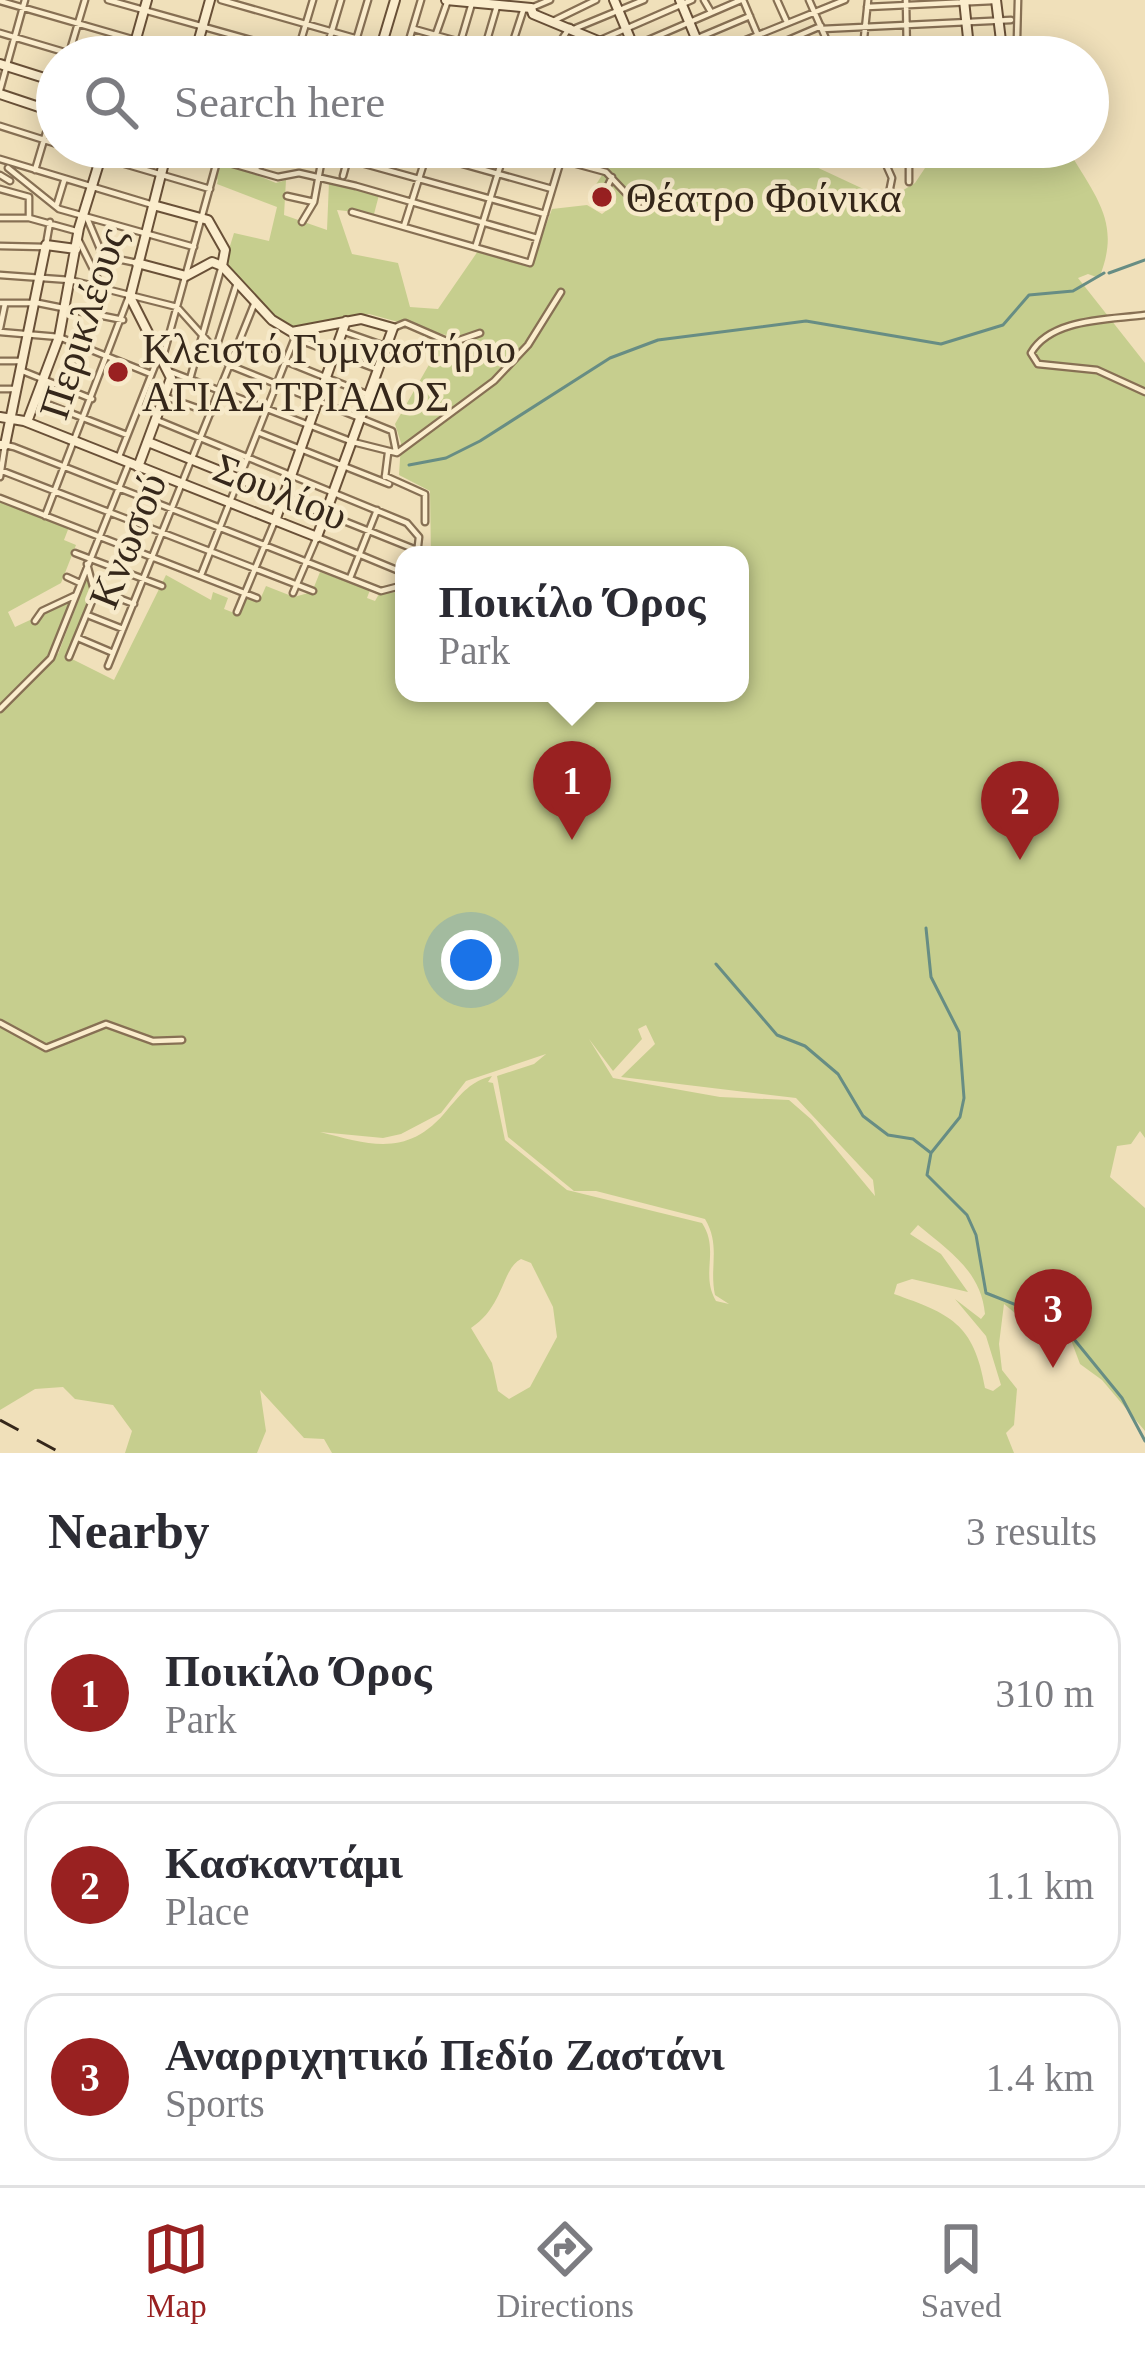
<!DOCTYPE html>
<meta charset="utf-8">
<style>
:root{--surface:#fff;--page:#f7f7f7;--text:#2b2b33;--muted:#7c7c81;--line:#e1e1e2;--accent:#992121}
body{margin:0;font-family:"Times New Roman",serif;background:var(--page);color:var(--text)}
.you{position:absolute;left:471px;top:960px;width:42px;height:42px;margin:-30px;border:9px solid #fff;border-radius:50%;background:#1a73e8;box-shadow:0 0 0 18px #1a73e833}
.badge{display:grid;place-items:center;width:78px;height:78px;border-radius:50%;background:var(--accent);color:#fff;font-size:39px;font-weight:700}
.pin{position:absolute;translate:-50% -99px;filter:drop-shadow(0 3px 6px #0008)}
.pin::after{content:'';position:absolute;top:63px;width:42px;height:36px;background:inherit;clip-path:polygon(0 0,100% 0,50% 100%)}
.popup{position:absolute;left:395px;top:546px;width:354px;height:156px;box-sizing:border-box;display:grid;place-content:center;border-radius:24px;background:var(--surface);filter:drop-shadow(0 3px 9px #0005);font-size:39px;white-space:nowrap;color:var(--muted)}
.popup b{font-size:45px;color:var(--text)}
.popup::after{content:'';position:absolute;left:50%;top:100%;margin-left:-24px;border:24px solid transparent;border-top-color:var(--surface)}
.list{margin:0;padding:0;list-style:none}
h2{display:flex;justify-content:space-between;align-items:center;height:156px;margin:0;padding:0 48px;font-size:51px}
h2 small{font-size:39px;font-weight:400;color:var(--muted)}
.list li{display:grid;grid-template-columns:78px 1fr auto;gap:36px;align-items:center;box-sizing:border-box;height:168px;margin:0 24px 24px;padding:0 24px;border:3px solid var(--line);border-radius:36px}
.list b{display:block;font-size:45px;white-space:nowrap}
.list p{margin:0;font-size:39px;white-space:nowrap;color:var(--muted)}
.list em{font-size:39px;font-style:normal;color:var(--muted)}
.icon{flex:none;width:66px;height:66px;fill:none;stroke:currentColor;stroke-width:2;stroke-linecap:round;stroke-linejoin:round}
.map{position:relative;flex:none;width:1145px;height:1453px;overflow:hidden}
.search{position:absolute;background:var(--surface);box-shadow:0 6px 30px #0003;left:36px;right:36px;top:36px;height:132px;display:flex;align-items:center;gap:30px;box-sizing:border-box;padding:0 42px;border-radius:66px;color:var(--muted);font-size:45px}
.sheet{height:732px;background:var(--surface)}
nav{display:flex;justify-content:space-around;align-items:center;box-sizing:border-box;height:168px;border-top:3px solid var(--line);background:var(--surface);font-size:33px;color:var(--muted)}
nav a{display:grid;justify-items:center;gap:6px}
nav .on{color:var(--accent)}
.map>svg:first-child{display:block}
.green{fill:#c6ce8e;fill-rule:evenodd}
.lines{fill:none;stroke-linecap:round;stroke-linejoin:round}
.stream{stroke:#678d84;stroke-width:3}
.street-casing{stroke:#877054;stroke-width:9}
.secondary-casing{stroke:#695037;stroke-width:12}
.street{stroke:#fbedcd;stroke-width:4.5}
.secondary{stroke:#fbedcd;stroke-width:8}
.rail{stroke:#35271a;stroke-width:3;stroke-dasharray:21 21;stroke-linecap:butt}
.poi-dot{fill:#992121;stroke:#f7eaca;stroke-width:4.5}
.labels{text-anchor:middle;stroke-width:9;stroke-linejoin:round;paint-order:stroke}
.poi-label{font-size:42px;fill:#35271a;stroke:#f7eaca;text-anchor:start}
.street-label{font-size:42px;fill:#35271a;stroke:#f7eaca}
</style>
<div class="map">
<svg width="1145" height="1453" viewBox="0 0 1145 1453">
<rect width="100%" height="100%" fill="#f0e0ba"/>
<!-- green -->
<path class="green" d="M536 147H603L608 155 607 147H816L812 165 887 200 915 183 939 147H1054L1070 153C1098 200 1121 225 1099 278L1088 274 1078 278 1145 363V1138L1140 1131 1131 1144 1117 1146 1110 1177 1145 1208V1431L1102 1380 1080 1364 1068 1332 1045 1338 1004 1304 999 1344 1002 1370 1017 1389 1014 1425 1006 1433 1014 1453H332L324 1439 304 1438 260 1390 266 1431 257 1453H125L132 1431 113 1405 75 1399 63 1387 35 1389 0 1410V501L69 527 64 540 76 545 61 583 8 612 15 627 71 601 52 651 58 654 89 573 94 594 68 657 114 680 166 575 211 600 213 592 228 598 224 609 237 614 245 596 259 602 266 586 294 597 312 592 320 572 370 590 367 598 375 601 379 594 404 591V693H740V555H431L430 491 399 475 401 443 395 424 446 335 369 314 298 329 274 315 225 262 234 233 269 241 277 207 217 184 218 179 211 183 218 159 276 183 286 180 284 215 327 230 329 182 379 195 374 214 337 210 352 254 398 263 410 307 438 309 478 251 531 265 552 209 587 205 602 214 616 203 610 186H595L606 169ZM646 1025 655 1044 621 1077 796 1098 873 1180 875 1196 812 1120 789 1100 720 1097 613 1078 589 1039 613 1071 642 1039 638 1029ZM546 1054 534 1064 497 1076 508 1137 574 1191H596L705 1219C721 1246 709 1266 715 1295L729 1304 716 1301C700 1274 720 1250 702 1223L567 1190 505 1140 493 1083 488 1082 492 1076C471 1081 462 1093 448 1109 409 1158 371 1145 320 1132L383 1138 401 1134 441 1113 466 1081ZM918 1225C949 1251 981 1271 985 1314L981 1319 955 1299 986 1336 1001 1385 993 1391 985 1388C974 1323 950 1314 894 1294L897 1284 912 1279 968 1292 941 1254 910 1234ZM521 1259 531 1263 553 1307 557 1337 530 1387 509 1399 498 1391 492 1363 471 1328C504 1307 502 1268 521 1259Z"/>
<g class="lines">
<!-- stream -->
<path class="stream" d="M1109 273 1145 260
M409 465 446 458 480 441 610 358 658 340 806 321 941 344 1003 325 1029 295 1073 291 1104 273
M926 928 931 977 959 1032 964 1098 960 1117 931 1153 927 1175 967 1215 976 1235 986 1293 1060 1322 1122 1398 1145 1441
M716 964 777 1035 805 1046 838 1074 863 1116 888 1135 913 1139 931 1153"/>
<!-- street casing -->
<g class="street-casing">
<path id="street" d="M108 0 297 53
M221 0 421 57
M704 0 711 12
M743 0 767 57
M777 0 786 20
M809 0 834 57
M906 0 907 57
M0 1 194 57
M867 7 993 1
M531 8 550 0
M555 20 596 0
M576 28 644 0
M414 29 460 42
M822 29 1011 20
M0 33 81 57
M436 34 448 0
M598 41 692 0
M686 43 750 16
M639 44 741 0
M726 48 845 0
M765 50 821 26
M831 50 999 42
M68 57 85 0
M296 57 313 0
M324 57 341 0
M351 57 368 0
M404 57 421 0
M456 57 472 3
M482 57 497 6
M508 57 524 8
M550 57 570 27
M799 57 829 45
M862 57 868 0
M1003 57 1017 39 1018 0
M0 90 25 0
M0 126 57 144
M67 147 210 189
M174 147 278 177 299 173 356 186 537 238
M402 147 552 189
M514 147 606 172 638 206
M853 147 909 152
M909 147V182
M880 151 892 178 889 193
M0 159 153 205
M347 159 545 214
M8 168 59 209 194 247
M255 168 292 147
M35 170 57 96
M0 175 10 181
M343 176 351 147
M0 189 29 197V218
M605 192 612 177
M287 196 314 202
M57 204 64 181
M352 212 530 263 561 160
M0 218H29L76 231
M87 218 103 256 137 263
M302 222 314 202 324 147
M404 226 429 147
M78 239 102 287
M46 245 50 222
M476 245 506 147
M0 246 45 247
M0 275 70 280 177 307 229 365 392 431 396 451
M0 303H38L123 320
M1145 315C1109 320 1051 318 1031 353L1038 364 1097 370 1145 392
M0 328 5 304
M393 328 405 323 451 343 480 333
M0 332 59 337 151 374
M345 332 385 346
M294 338 379 370
M241 343 369 395
M215 351 237 283
M163 357 221 147
M0 361H22
M20 370 92 399
M171 372 353 442 397 453 494 381 528 345 561 292
M190 379 221 269
M0 389H16
M69 390 85 347
M166 397 211 413
M37 400 127 435
M159 421 407 523 419 537 417 555
M260 433 389 484
M118 459 158 358
M0 470 313 591
M385 476 425 494V522
M0 477 5 445 14 447 381 591 404 585
M385 477 388 453
M0 498 257 598
M329 515 419 551
M45 516 128 299
M75 553 162 586
M201 575 296 335
M67 577 80 583
M350 578 377 510
M95 589 134 604
M293 593 317 537 404 573
M237 612 274 523
M90 616 123 629
M35 621 42 611 74 596
M78 638 111 652
M69 657 95 594 87 564
M108 666 255 302
M0 709 51 658 129 463
M0 1023 46 1048 106 1024 153 1041 182 1040"/>
</g>
<!-- secondary casing -->
<g class="secondary-casing">
<path id="secondary" d="M446 0 531 8
M614 0 632 43
M680 0 700 48
M964 0 970 57
M996 0 1003 57
M531 8 533 14 598 41 726 48 749 57
M131 57 147 0
M194 57 210 0
M378 57 395 0
M0 64 57 82
M0 94 57 113
M153 205 208 220 225 250 222 266
M137 263 186 276 212 262 222 266
M0 417 24 421 317 537 393 328 361 319 292 332 272 320 222 266
M27 422 59 337 79 228 104 147
M148 442 327 514
M0 445H5L46 245 76 249
M138 467 171 378 130 297 168 147
M275 521 346 321"/>
</g>
<!-- street -->
<use href="#street" class="street"/>
<!-- secondary -->
<use href="#secondary" class="secondary"/>
<!-- rail -->
<path class="rail" d="M0 1420 61 1453"/>
</g>
<!-- markers -->
<g class="poi-dot">
<circle cx="602" cy="197" r="12"/>
<circle cx="118" cy="372" r="12"/>
</g>
<g class="labels">
<!-- poi labels -->
<g class="poi-label">
<text x="626" y="212">Θέατρο Φοίνικα</text>
<text x="142" y="363">Κλειστό Γυμναστήριο<tspan x="142" dy="48">ΑΓΙΑΣ ΤΡΙΑΔΟΣ</tspan></text>
</g>
<!-- street labels -->
<g class="street-label">
<text transform="translate(82 323) rotate(-72)" y="15">Περικλέους</text>
<text transform="translate(281 491) rotate(22)" y="15">Σουλίου</text>
<text transform="translate(127 540) rotate(-68)" y="15">Κνωσού</text>
</g>
</g>
</svg>
<div class="you"></div>
<div class="pin badge" style="left:572px;top:840px">1</div>
<div class="popup"><b>Ποικίλο Όρος</b>Park</div>
<div class="pin badge" style="left:1020px;top:860px">2</div>
<div class="pin badge" style="left:1053px;top:1368px">3</div>
<div class="search"><svg class="icon" aria-label="search" viewBox="0 0 24 24"><circle cx="10" cy="10" r="6"/><path d="M15 15l6 6"/></svg>Search here</div>
</div>
<section class="sheet">
<h2>Nearby<small>3 results</small></h2>
<ul class="list">
<li><span class="badge">1</span><div><b>Ποικίλο Όρος</b><p>Park</p></div><em>310 m</em></li>
<li><span class="badge">2</span><div><b>Κασκαντάμι</b><p>Place</p></div><em>1.1 km</em></li>
<li><span class="badge">3</span><div><b>Αναρριχητικό Πεδίο Ζαστάνι</b><p>Sports</p></div><em>1.4 km</em></li>
</ul>
</section>
<nav>
<a class="on"><svg class="icon" aria-label="map" viewBox="0 0 24 24"><path d="M3 6l6-2 6 2 6-2v14l-6 2-6-2-6 2zM9 4v14M15 6v14"/></svg>Map</a>
<a><svg class="icon" aria-label="directions" viewBox="0 0 24 24"><path d="M12 3l9 9-9 9-9-9zM9 14v-3h6M13 9l2 2-2 2"/></svg>Directions</a>
<a><svg class="icon" aria-label="saved" viewBox="0 0 24 24"><path d="M7 4h10v16l-5-4-5 4z"/></svg>Saved</a>
</nav>
